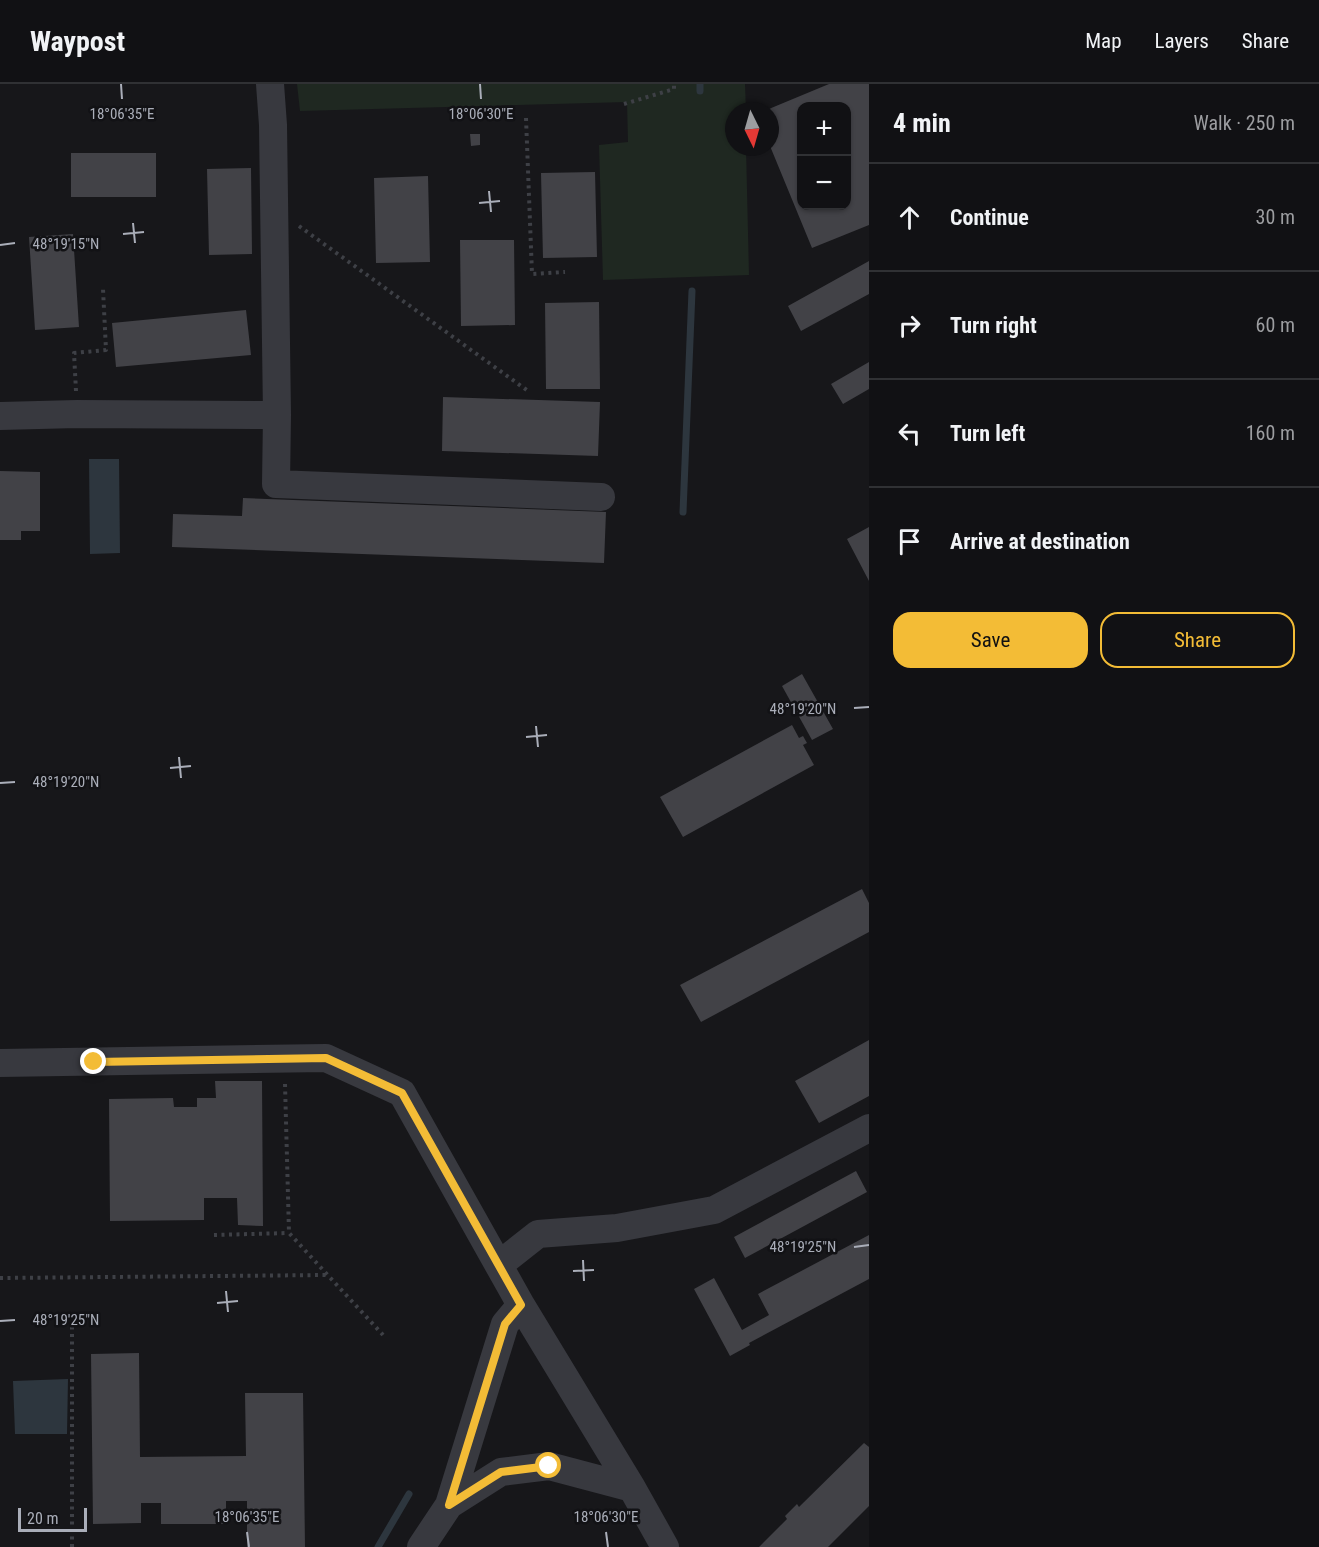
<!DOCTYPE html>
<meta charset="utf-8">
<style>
:root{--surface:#111114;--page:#1e1f22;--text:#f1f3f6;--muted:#9c9da0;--line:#303134;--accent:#f3bc36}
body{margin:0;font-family:"Roboto Condensed",sans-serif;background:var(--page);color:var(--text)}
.controls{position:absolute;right:18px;top:18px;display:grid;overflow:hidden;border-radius:12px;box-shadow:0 2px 4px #0004}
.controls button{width:54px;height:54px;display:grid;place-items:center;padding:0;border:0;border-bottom:2px solid var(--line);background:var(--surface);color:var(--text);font:30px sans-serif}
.compass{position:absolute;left:725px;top:18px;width:54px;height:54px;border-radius:50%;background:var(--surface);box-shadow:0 2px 4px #0004;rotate:175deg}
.scale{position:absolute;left:18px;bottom:15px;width:69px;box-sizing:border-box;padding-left:6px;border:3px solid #aaaeb9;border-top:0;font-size:16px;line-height:21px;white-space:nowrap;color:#aaaeb9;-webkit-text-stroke:4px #121215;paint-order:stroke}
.stop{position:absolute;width:18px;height:18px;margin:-14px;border:4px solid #f3bc36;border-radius:50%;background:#fff}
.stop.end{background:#f3bc36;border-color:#fff;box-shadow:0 2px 6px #0008}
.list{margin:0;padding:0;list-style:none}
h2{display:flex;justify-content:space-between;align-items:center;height:78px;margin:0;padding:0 24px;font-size:26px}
h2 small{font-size:20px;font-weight:400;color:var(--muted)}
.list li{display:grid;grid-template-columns:39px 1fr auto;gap:18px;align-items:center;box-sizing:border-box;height:108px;padding:0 24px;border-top:2px solid var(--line)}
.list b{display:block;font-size:22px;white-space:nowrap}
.list em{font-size:20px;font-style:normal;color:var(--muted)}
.actions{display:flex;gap:12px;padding:18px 24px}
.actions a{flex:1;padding:14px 0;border:2px solid var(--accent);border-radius:18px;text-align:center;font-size:21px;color:var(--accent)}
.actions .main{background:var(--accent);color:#111}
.icon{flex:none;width:33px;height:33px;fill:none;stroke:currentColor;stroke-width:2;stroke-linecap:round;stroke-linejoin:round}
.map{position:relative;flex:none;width:869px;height:1463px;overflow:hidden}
header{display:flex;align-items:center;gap:36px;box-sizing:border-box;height:84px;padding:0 30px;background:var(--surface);border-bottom:2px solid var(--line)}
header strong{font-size:28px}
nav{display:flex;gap:33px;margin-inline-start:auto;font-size:21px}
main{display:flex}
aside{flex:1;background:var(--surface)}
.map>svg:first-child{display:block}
.green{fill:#1f2821}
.water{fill:#2d363e}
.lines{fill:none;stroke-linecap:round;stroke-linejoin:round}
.stream{stroke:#2d363e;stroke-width:7}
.building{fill:#424247;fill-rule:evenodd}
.path{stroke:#3e4046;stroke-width:4;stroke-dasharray:3 4.5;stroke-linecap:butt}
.minor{stroke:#38393f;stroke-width:28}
.route{stroke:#f3bc36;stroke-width:8}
.ticks{fill:none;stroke:#aaaeb9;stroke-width:2}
.ticks-label{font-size:15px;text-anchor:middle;fill:#aaaeb9;stroke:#121215;stroke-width:5;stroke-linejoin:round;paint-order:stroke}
</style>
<header>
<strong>Waypost</strong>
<nav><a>Map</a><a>Layers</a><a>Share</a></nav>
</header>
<main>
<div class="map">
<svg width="869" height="1463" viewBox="0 0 869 1463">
<rect width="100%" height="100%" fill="#17171a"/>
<!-- green -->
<path class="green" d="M297 0H745L746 27H734V63H746L749 191 603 196 599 61 628 58 627 18 300 27Z"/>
<!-- water -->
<path class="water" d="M89 375H119L120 469 90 470Z
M68 1295 67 1350H15L13 1297Z"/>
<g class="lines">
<!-- stream -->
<path class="stream" d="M700 0V7
M683 428 692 207
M378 1463 409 1410"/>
</g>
<!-- building -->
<path class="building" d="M829 0H869V141L812 164 770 62V27H764ZM802 22H846V122H802Z
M470 50H480V61L471 62Z
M71 69H156V113H71Z
M251 84 252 170 209 171 207 85Z
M595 88 597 173 543 174 541 89Z
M428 92 430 178 376 179 374 94Z
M73 150 79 243 35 246 29 153Z
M460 156H514L515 241 461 242Z
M869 177V210L801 247 788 222Z
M599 218 600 305H546L545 219Z
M246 226 251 271 116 283 112 239Z
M869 278V305L843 320 831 300Z
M443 313 600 318 598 372 442 367Z
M0 387 40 388V447H21V456H0Z
M243 414 606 428 604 479 172 463 173 430 242 432Z
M869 443V497L847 455Z
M802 590 833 645 812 656 782 602Z
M792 641 799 654 803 652 807 659 803 661 814 681 683 753 660 713Z
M862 805 869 819V848L701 938 680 901Z
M869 956V1012L819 1039 795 997Z
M215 997H262L263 1142 238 1141 237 1114H204V1136L110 1137 109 1015 173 1014 174 1023H197V1014H216Z
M856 1087 867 1108 745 1174 734 1153Z
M869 1151V1195L749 1259 750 1261 730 1272 694 1205 714 1194 742 1246 769 1231 758 1210Z
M139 1269 140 1373 246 1372 245 1309H303L305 1463H247V1417H226V1440H161V1419H141V1439L93 1440 91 1270Z
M864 1359 869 1363V1422L828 1463H759L787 1435 785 1432 797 1420 799 1423Z"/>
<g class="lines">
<!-- path -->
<path class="path" d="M624 20 674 5V0
M526 34 532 190 565 188
M299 142 528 307
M76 307 74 269 106 266 103 205
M285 1000 289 1149 383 1251
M214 1151 289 1149
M0 1194 328 1191
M72 1463V1243"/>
<!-- minor -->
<path class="minor" d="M270 0 273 41 277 331
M0 332 77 330 277 331 276 400 601 413
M0 979 326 974 402 1009 521 1221 632 1404 665 1463
M500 1180 538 1150 617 1144 714 1126 869 1044
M449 1421 505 1240 521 1221
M421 1463 449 1421 501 1388 549 1382 632 1404"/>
</g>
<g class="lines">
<!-- route -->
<path class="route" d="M94 978 326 974 402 1009 521 1221 505 1240 449 1421 501 1388 549 1382"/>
</g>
<!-- ticks -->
<path class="ticks" d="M121 0 122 15M480 0 481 15M489 107 491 128M479 119 500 117M133 139 135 159M123 150 144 148M0 161 15 159M854 624 869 623M536 642 538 663M526 653 547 651M179 673 181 694M170 684 191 682M0 699 15 698M854 1163 869 1161M583 1176 584 1197M573 1187 594 1186M226 1207 228 1228M217 1219 238 1217M0 1237 15 1236M247 1448 249 1463M606 1448 608 1463"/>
<g class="ticks-label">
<text x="122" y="35">18°06'35"E</text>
<text x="481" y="35">18°06'30"E</text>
<text x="66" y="165">48°19'15"N</text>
<text x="803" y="630">48°19'20"N</text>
<text x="66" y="703">48°19'20"N</text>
<text x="803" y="1168">48°19'25"N</text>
<text x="66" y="1241">48°19'25"N</text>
<text x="247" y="1438">18°06'35"E</text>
<text x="606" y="1438">18°06'30"E</text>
</g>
</svg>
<div class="controls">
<button>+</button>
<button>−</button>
</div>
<svg class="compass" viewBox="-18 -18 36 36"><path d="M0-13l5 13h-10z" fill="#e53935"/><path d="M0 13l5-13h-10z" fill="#9c9da0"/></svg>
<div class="scale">20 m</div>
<div class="stop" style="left:549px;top:1382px"></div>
<div class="stop end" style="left:94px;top:978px"></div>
</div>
<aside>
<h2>4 min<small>Walk · 250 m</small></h2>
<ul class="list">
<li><svg class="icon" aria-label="ahead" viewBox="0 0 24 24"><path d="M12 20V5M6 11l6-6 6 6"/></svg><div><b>Continue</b></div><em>30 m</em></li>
<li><svg class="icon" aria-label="right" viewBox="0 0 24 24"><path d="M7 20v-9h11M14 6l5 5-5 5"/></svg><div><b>Turn right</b></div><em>60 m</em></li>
<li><svg class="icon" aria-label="left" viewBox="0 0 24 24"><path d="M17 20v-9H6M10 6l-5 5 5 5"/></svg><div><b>Turn left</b></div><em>160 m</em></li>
<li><svg class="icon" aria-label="arrive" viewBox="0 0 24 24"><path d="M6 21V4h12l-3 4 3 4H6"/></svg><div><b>Arrive at destination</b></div></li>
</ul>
<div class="actions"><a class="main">Save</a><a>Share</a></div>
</aside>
</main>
